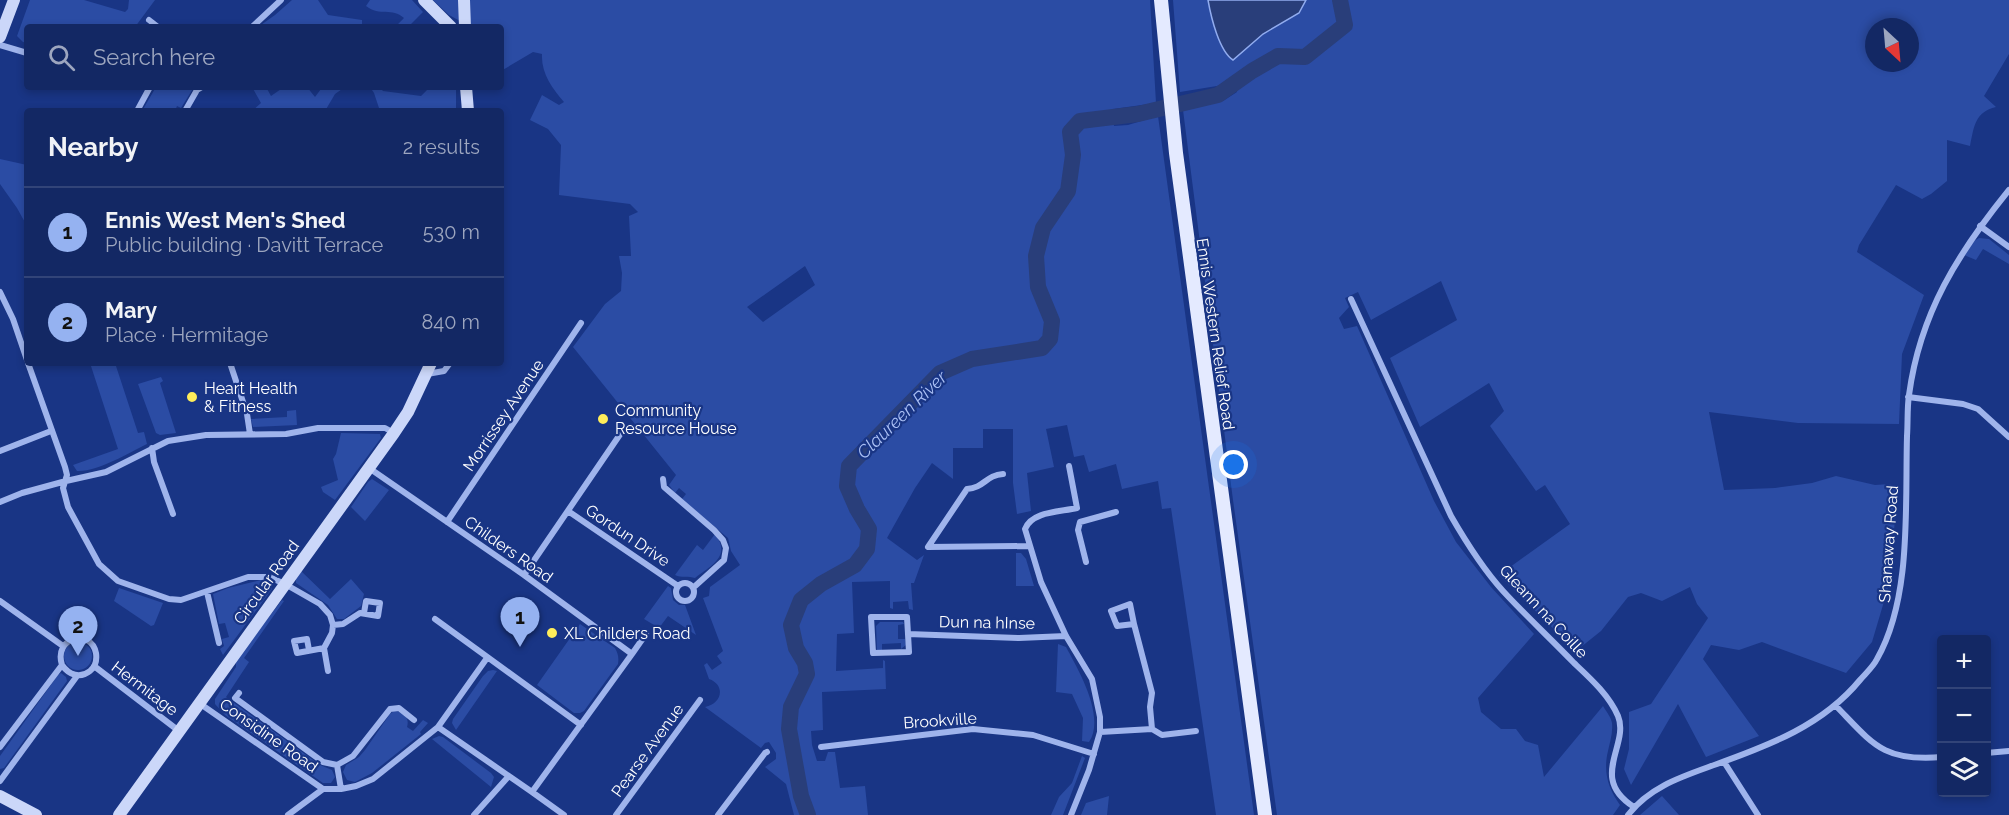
<!DOCTYPE html>
<meta charset="utf-8">
<style>
:root{--surface:#132864;--page:#20346d;--text:#f1f3f6;--muted:#9da6bf;--line:#324478;--accent:#95b2f1}
body{margin:0;font-family:Raleway,sans-serif;background:var(--page);color:var(--text)}
.controls{position:absolute;right:18px;bottom:18px;display:grid;overflow:hidden;border-radius:6px;box-shadow:0 3px 9px #0003}
.controls button{width:54px;height:54px;display:grid;place-items:center;padding:0;border:0;border-bottom:2px solid var(--line);background:var(--surface);color:var(--text);font:30px sans-serif}
.compass{position:absolute;left:1865px;top:18px;width:54px;height:54px;border-radius:50%;background:var(--surface);box-shadow:0 3px 9px #0003;rotate:154deg}
.you{position:absolute;left:1234px;top:465px;width:21px;height:21px;margin:-15px;border:4px solid #fff;border-radius:50%;background:#1a73e8;box-shadow:0 0 0 9px #1a73e833}
.badge{display:grid;place-items:center;width:39px;height:39px;border-radius:50%;background:var(--accent);color:#111;font-size:20px;font-weight:700}
.pin{position:absolute;translate:-50% -50px;filter:drop-shadow(0 2px 3px #0008)}
.pin::after{content:'';position:absolute;top:32px;width:21px;height:18px;background:inherit;clip-path:polygon(0 0,100% 0,50% 100%)}
.list{margin:0;padding:0;list-style:none}
h2{display:flex;justify-content:space-between;align-items:center;height:78px;margin:0;padding:0 24px;font-size:26px}
h2 small{font-size:20px;font-weight:400;color:var(--muted)}
.list li{display:grid;grid-template-columns:39px 1fr auto;gap:18px;align-items:center;box-sizing:border-box;height:90px;padding:0 24px;border-top:2px solid var(--line)}
.list b{display:block;font-size:22px;white-space:nowrap}
.list p{margin:0;font-size:20px;white-space:nowrap;color:var(--muted)}
.list em{font-size:20px;font-style:normal;color:var(--muted)}
.icon{flex:none;width:33px;height:33px;fill:none;stroke:currentColor;stroke-width:2;stroke-linecap:round;stroke-linejoin:round}
.map{position:relative;flex:none;width:2009px;height:815px;overflow:hidden}
.search{position:absolute;background:var(--surface);box-shadow:0 3px 9px #0003;left:24px;top:24px;width:480px;height:66px;display:flex;align-items:center;gap:15px;box-sizing:border-box;padding:0 21px;border-radius:6px;color:var(--muted);font-size:22px}
.panel{position:absolute;background:var(--surface);box-shadow:0 3px 9px #0003;left:24px;top:108px;width:480px;height:258px;border-radius:6px}
.map>svg:first-child{display:block}
.green{fill:#2b4ca4;fill-rule:evenodd}
.water{fill:#293e7a;stroke:#91acef;stroke-width:1.5}
.lines{fill:none;stroke-linecap:round;stroke-linejoin:round}
.river{stroke:#293e7a;stroke-width:16}
.street{stroke:#9fb4ec;stroke-width:6}
.secondary{stroke:#cbd7f9;stroke-width:12}
.primary{stroke:#e4eaff;stroke-width:14}
.poi-dot{fill:#ffed5a;stroke:#193585;stroke-width:2}
.labels{text-anchor:middle;stroke-width:4.5;stroke-linejoin:round;paint-order:stroke}
.street-label{font-size:16px;fill:#fff;stroke:#193585}
.poi-label{font-size:16px;fill:#fff;stroke:#193585;text-anchor:start}
.water-label{font-size:18px;font-style:italic;fill:#aabff4;stroke:#193585}
</style>
<div class="map">
<svg width="2009" height="815" viewBox="0 0 2009 815">
<rect width="100%" height="100%" fill="#193585"/>
<!-- green -->
<path class="green" d="M30 0H84L125 12 128 9 129 0H155L135 27H27V43L23 42 17 36Z
M292 0H318L328 15 362 20V27H258L275 15Z
M370 0H412L423 12 408 27H395L404 18C392 7 380 17 366 6Z
M433 0H1150L1156 103 1113 109 1114 126 1128 125 1158 116 1254 815H1216L1171 508 1162 509 1158 481 1122 489 1116 464 1089 472 1084 455 1074 457 1067 425 1046 429 1054 467 1027 473 1031 511 1017 514 1013 483V429H983V448H953V479L932 463 915 488 887 538 917 560 924 555 914 583H911L913 610 909 609 908 601 893 602V609L890 608V581L852 582 854 633 837 634 836 671 883 668V660L885 661 886 689 822 692 823 730 811 731 812 745 817 761H825L828 752H835L840 788 865 786 868 815H794L786 784 765 767 776 759V753L769 742 765 743 761 748 705 707C722 704 726 685 709 679L704 665 707 663 712 670 722 663 717 656 723 651 703 598 709 596 710 587 740 565 731 551 728 538 682 499 686 494 679 488 675 493 669 485 676 475 573 347 605 304 621 291 622 273 619 256H631L629 216 638 212 630 204 559 195 561 145 548 129 530 120 542 95 559 105 564 102C552 88 541 73 542 54L533 52 501 71V27H471L449 15ZM805 266 815 285 763 322 747 307Z
M1173 0H2009V54L1984 96 1996 107C1975 112 1974 126 1970 146L1947 140V181L1931 194 1922 199 1896 185 1859 245 1857 252 1924 295 1902 354 1899 424 1798 423 1709 412 1724 490 1775 488 1812 483 1836 476 1875 485 1890 484 1898 491 1888 588 1872 642 1846 673 1762 642 1739 650 1711 645 1703 659 1759 736 1706 757 1678 704 1631 785 1624 769 1629 749V712L1651 704 1708 618 1697 604 1690 587 1662 601 1641 593 1628 597 1601 631 1576 651 1499 575 1570 524 1545 485 1536 491 1490 426 1504 411 1489 383 1420 427 1390 358 1457 320 1441 281 1371 320 1358 292 1345 298 1349 307 1339 318 1344 329 1357 326 1434 501 1456 542 1491 587 1534 634 1478 698 1481 712 1501 729H1516L1525 741 1538 745 1544 777 1603 706C1606 711 1611 717 1612 723 1613 733 1610 742 1608 751 1603 772 1608 788 1620 805L1613 815H1277L1233 500 1183 110 1223 101 1237 92V78L1223 85 1180 92ZM1874 27H1910V63H1874Z
M156 87H194L181 108 177 106 175 111H142Z
M252 87H266L271 96 284 87H307L315 97 321 89 320 87H345L335 94 325 111H252L261 103Z
M370 87H379L383 91 421 96 430 87H456V111H380L374 93Z
M0 159 27 165V226L17 208 0 184Z
M1979 238 1989 239 2009 255V264L1983 249 1976 260 1964 255 1974 241Z
M90 363H115L138 433 144 432 147 444C128 453 98 472 77 471L73 465 118 449Z
M161 377 163 381 160 383 176 433 160 435 156 433 138 384Z
M296 410 297 425 253 427 251 419 287 417V411Z
M341 433 380 434 381 438 335 500 323 492 321 487 338 480 333 459 336 454Z
M372 479 389 490 365 521 351 507 368 482Z
M715 534C732 556 711 566 695 578 689 576 681 578 675 575L697 545 703 550Z
M1016 553H1021L1026 559 1034 586H1016Z
M301 571 330 599 351 579 364 594 361 606 344 619H337L328 605 296 583V579Z
M261 580 271 584 272 589 223 655 220 649 224 646 222 639 229 637 225 623 219 624 213 594 228 588Z
M668 586 671 588 673 600 679 605H685L696 635 668 616 659 628 644 619Z
M119 588 163 603 154 625 151 626 114 601Z
M282 600 284 601 244 658 249 662 226 697 320 765 332 770 335 777 331 783H323L225 715 215 704V699L236 667V660Z
M880 622H903L904 624 898 625V639H905L906 645 901 649V643L882 644V650H877L876 626Z
M580 624 615 648C618 654 619 657 618 664L584 711 580 713H574L537 685Z
M64 656a14 14 0 1 1 28 0a14 14 0 1 1-28 0Z
M1058 644 1066 647C1078 669 1106 717 1089 742L1082 741 1083 718 1072 694 1056 692Z
M493 670 497 671 456 730 452 723 453 719 483 676 488 671Z
M61 673 66 677 67 681 4 768 0 769V756L58 675Z
M394 711C403 711 410 717 407 727L413 731 423 720 428 723 420 732 421 734 372 773 355 782 347 780 343 772 346 765 359 757 365 750 390 714Z
M439 736 443 737 491 773 494 777 491 787 432 739Z
M1082 756 1085 758 1063 815H1051L1059 797 1072 783Z
M1109 796 1107 815H1081L1086 803Z
M1662 796 1679 815H1640Z"/>
<!-- water -->
<path class="water" d="M1208 0H1306L1299 13 1263 34 1233 60C1219 51 1211 17 1208 0Z"/>
<g class="lines">
<!-- river -->
<path class="river" d="M808 815 801 796 789 729 791 707 807 674 805 663 796 648 791 625 801 600 821 584 855 565 867 549 869 529 857 509 847 486 849 466 940 373 972 359 1042 348 1050 339 1052 321 1038 287 1036 256 1043 228 1068 191 1073 155 1070 132 1080 121 1138 114 1218 95 1252 71 1278 56 1305 57 1345 25 1340 0"/>
<!-- street -->
<path class="street" d="M149 20 158 27
M252 27 281 0
M0 45 27 53
M137 111 150 87
M185 111 197 90 202 87
M1980 226 2009 247
M0 292 13 319 27 360
M1351 299 1451 516C1466 542 1483 569 1503 591 1526 616 1551 639 1574 663 1590 678 1609 695 1618 716 1630 745 1588 778 1634 807
M28 363 65 467 67 475 63 488 68 507 99 564 118 581 169 599 181 600 248 577H269L285 584 320 604 330 615 333 625 332 633 324 648 328 671
M230 363 247 414 250 434
M427 374 444 371 450 363
M1908 397 1963 404 1978 409 2009 437
M152 448 154 462 173 514
M0 451 51 431
M1069 466 1077 508C1061 512 1032 511 1025 529L1041 582 1066 636 1092 679 1100 717V732L1089 770 1071 815
M369 468 524 575 632 654 532 792 564 815
M1003 474C986 475 984 488 967 489L928 547 1030 546
M663 479 664 487 714 530 723 540 726 548 724 560 694 587
M0 502 22 493 66 481 106 472 168 441 206 435 286 434 318 428H385L394 433
M568 511 678 586
M447 522 581 323
M1086 562 1078 530 1080 522 1116 512
M524 575 621 433
M676 592a9 9 0 1 1 18 0a9 9 0 1 1-18 0Z
M207 592 219 643
M0 601 63 646
M435 619 581 725
M333 625 343 624 360 613 378 616 380 603 366 601 364 613
M908 634 909 652 873 653 871 617H907L908 634 1019 638 1066 636
M309 650 307 639 294 641 297 653 324 648
M632 654 646 634
M94 666 179 731
M239 693 235 698 323 762 337 765 341 789H323
M199 703 323 789 288 815
M1836 706C1873 744 1883 762 1942 757
M438 727 532 792
M1152 729 1162 735 1196 731
M1100 732 1152 729 1150 707 1152 693 1134 624 1117 626 1111 611 1130 604 1134 624
M0 747 62 665C53 637 91 628 96 653 97 660 95 667 90 671 80 679 69 675 62 665
M821 747 973 729 1033 735 1094 754
M1986 753 2009 751
M1724 762 1758 815
M337 765 353 756 390 709 399 708 414 720
M0 781 77 676
M341 789 356 786 373 779 438 727 487 658
M474 815 508 777
M616 815 700 700
M718 815 765 753 767 752
M1628 815C1650 786 1684 776 1717 764 1770 745 1823 725 1860 680 1866 673 1873 667 1877 659 1912 598 1905 505 1907 436 1908 422 1907 408 1909 395 1920 313 1958 253 2009 190"/>
<!-- secondary -->
<path class="secondary" d="M424 0 451 27
M464 0 465 27
M0 37 14 0
M466 87 468 111
M0 796 36 815
M119 815 394 433 408 412 431 363"/>
<!-- primary -->
<path class="primary" d="M1161 0 1176 153 1265 815"/>
</g>
<!-- markers -->
<g class="poi-dot">
<circle cx="192" cy="397" r="6"/>
<circle cx="603" cy="419" r="6"/>
<circle cx="552" cy="633" r="6"/>
</g>
<g class="labels">
<!-- street labels -->
<g class="street-label">
<text transform="translate(1216 334) rotate(82)" y="6">Ennis Western Relief Road</text>
<text transform="translate(503 415) rotate(-56)" y="6">Morrissey Avenue</text>
<text transform="translate(628 535) rotate(34)" y="6">Gordun Drive</text>
<text transform="translate(1888 544) rotate(-86)" y="6">Shanaway Road</text>
<text transform="translate(509 549) rotate(35)" y="6">Childers Road</text>
<text transform="translate(266 582) rotate(-54)" y="6">Circular Road</text>
<text transform="translate(1544 611) rotate(47)" y="6">Gleann na Coille</text>
<text transform="translate(987 622) rotate(1)" y="6">Dun na hInse</text>
<text transform="translate(145 688) rotate(37)" y="6">Hermitage</text>
<text transform="translate(940 720) rotate(-4)" y="6">Brookville</text>
<text transform="translate(269 735) rotate(35)" y="6">Considine Road</text>
<text transform="translate(647 750) rotate(-54)" y="6">Pearse Avenue</text>
</g>
<!-- poi labels -->
<g class="poi-label">
<text x="204" y="394">Heart Health<tspan x="204" dy="18">&amp; Fitness</tspan></text>
<text x="615" y="416">Community<tspan x="615" dy="18">Resource House</tspan></text>
<text x="564" y="639">XL Childers Road</text>
</g>
<!-- water labels -->
<g class="water-label">
<text transform="translate(902 415) rotate(-44)" y="6">Claureen River</text>
</g>
</g>
</svg>
<div class="controls">
<button>+</button>
<button>−</button>
<button><svg class="icon" aria-label="layers" viewBox="0 0 24 24"><path d="M12 4l9 5-9 5-9-5zM3 14l9 5 9-5"/></svg></button>
</div>
<svg class="compass" viewBox="-18 -18 36 36"><path d="M0-13l5 13h-10z" fill="#e53935"/><path d="M0 13l5-13h-10z" fill="#9da6bf"/></svg>
<div class="you"></div>
<div class="pin badge" style="left:520px;top:647px">1</div>
<div class="pin badge" style="left:78px;top:656px">2</div>
<div class="search"><svg class="icon" aria-label="search" viewBox="0 0 24 24"><circle cx="10" cy="10" r="6"/><path d="M15 15l6 6"/></svg>Search here</div>
<section class="panel">
<h2>Nearby<small>2 results</small></h2>
<ul class="list">
<li><span class="badge">1</span><div><b>Ennis West Men's Shed</b><p>Public building · Davitt Terrace</p></div><em>530 m</em></li>
<li><span class="badge">2</span><div><b>Mary</b><p>Place · Hermitage</p></div><em>840 m</em></li>
</ul>
</section>
</div>
